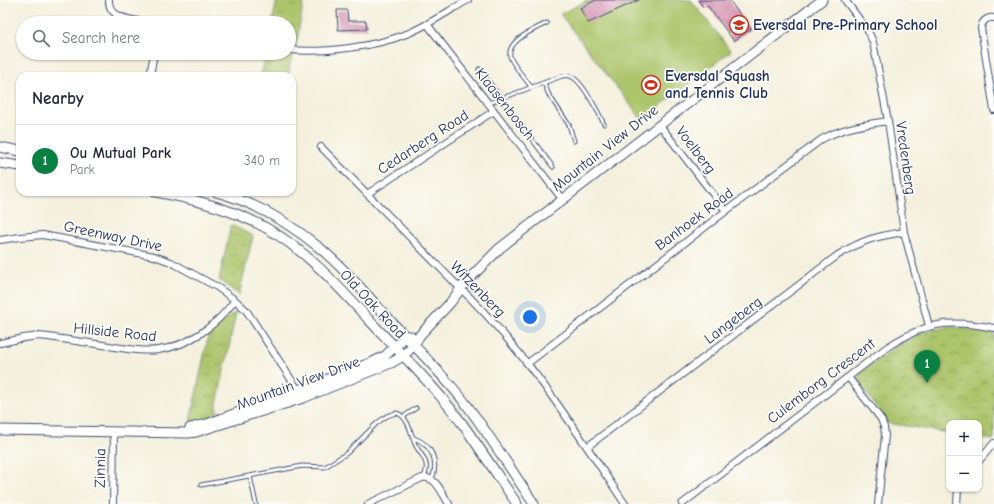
<!DOCTYPE html>
<meta charset="utf-8">
<style>
:root{--surface:#fff;--page:#f6f6f7;--text:#1f2937;--muted:#747a83;--line:#e0e1e3;--accent:#0b8043}
body{margin:0;font-family:"Comic Neue",sans-serif;background:var(--page);color:var(--text)}
.controls{position:absolute;right:12px;bottom:12px;display:grid;overflow:hidden;border-radius:8px;box-shadow:0 1px 3px #0004}
.controls button{width:36px;height:36px;display:grid;place-items:center;padding:0;border:0;border-bottom:1px solid var(--line);background:var(--surface);color:var(--text);font:20px sans-serif}
.you{position:absolute;left:530px;top:317px;width:14px;height:14px;margin:-10px;border:3px solid #fff;border-radius:50%;background:#1a73e8;box-shadow:0 0 0 6px #1a73e833}
.badge{display:grid;place-items:center;width:26px;height:26px;border-radius:50%;background:var(--accent);color:#fff;font-size:13px;font-weight:700}
.pin{position:absolute;translate:-50% -33px;filter:drop-shadow(0 1px 2px #0008)}
.pin::after{content:'';position:absolute;top:21px;width:14px;height:12px;background:inherit;clip-path:polygon(0 0,100% 0,50% 100%)}
.list{margin:0;padding:0;list-style:none}
h2{display:flex;justify-content:space-between;align-items:center;height:52px;margin:0;padding:0 16px;font-size:17px}
h2 small{font-size:13px;font-weight:400;color:var(--muted)}
.list li{display:grid;grid-template-columns:26px 1fr auto;gap:12px;align-items:center;box-sizing:border-box;height:72px;padding:0 16px;border-top:1px solid var(--line)}
.list b{display:block;font-size:15px;white-space:nowrap}
.list p{margin:0;font-size:13px;white-space:nowrap;color:var(--muted)}
.list em{font-size:13px;font-style:normal;color:var(--muted)}
.icon{flex:none;width:22px;height:22px;fill:none;stroke:currentColor;stroke-width:2;stroke-linecap:round;stroke-linejoin:round}
.map{position:relative;flex:none;width:994px;height:504px;overflow:hidden}
.search{position:absolute;background:var(--surface);box-shadow:0 1px 3px #0004;left:16px;top:16px;width:280px;height:44px;display:flex;align-items:center;gap:10px;box-sizing:border-box;padding:0 14px;border-radius:22px;color:var(--muted);font-size:15px}
.panel{position:absolute;background:var(--surface);box-shadow:0 1px 3px #0004;left:16px;top:72px;width:280px;height:124px;border-radius:12px}
.map>svg:first-child{display:block}
.grass{fill:url(#grass-tufts);stroke:#647a64}
.park{fill:url(#park-crowns);stroke:#647a64}
.garden{fill:#acc46a;stroke:#647a64}
.building{fill:url(#building-back-hatch)}
.lines{fill:none;stroke-linecap:round;stroke-linejoin:round}
.lane-casing{stroke:#3c4c71;stroke-width:5}
.street-casing{stroke:#3c4c71;stroke-width:8}
.secondary-casing{stroke:#3c4c71;stroke-width:11}
.lane{stroke:#fff;stroke-width:3}
.street{stroke:#fff;stroke-width:6}
.secondary{stroke:#fff;stroke-width:9}
.labels{text-anchor:middle;stroke-width:3.5;stroke-linejoin:round;paint-order:stroke}
.poi-label{font-size:15px;font-weight:bold;fill:#1b2f5e;stroke:#fdfcf7;text-anchor:start}
.street-label{font-size:15px;fill:#1b2f5e;stroke:#fdfcf7}
</style>
<div class="map">
<svg width="994" height="504" viewBox="0 0 994 504">
<defs>
<pattern id="grass-tufts" width="24" height="20" patternUnits="userSpaceOnUse"><rect width="24" height="20" fill="#acc46a"/><path d="M3 7l-1-3M5 7V3M7 7l1-3M15 17l-1-3M17 17v-4M19 17l1-3" fill="none" stroke="#8ba05a"/></pattern>
<pattern id="park-crowns" width="20" height="18" patternUnits="userSpaceOnUse"><rect width="20" height="18" fill="#acc46a"/><path d="M2 6a3 3 0 1 1 6 0M12 15a3 3 0 1 1 6 0" fill="none" stroke="#8ba05a"/></pattern>
<pattern id="building-back-hatch" width="6" height="6" patternUnits="userSpaceOnUse"><rect width="6" height="6" fill="#db98b7"/><path d="M-1 5l2 2M0 0l6 6M5-1l2 2" fill="none" stroke="#b17c98"/></pattern>
</defs>
<rect width="100%" height="100%" fill="#fdfcf7"/>
<filter id="ink" filterUnits="userSpaceOnUse"><feTurbulence type="fractalNoise" baseFrequency=".025" numOctaves="2"/><feDisplacementMap in="SourceGraphic" scale="8" xChannelSelector="R" yChannelSelector="G"/><feConvolveMatrix kernelMatrix="1 2 1 2 8 2 1 2 1" color-interpolation-filters="sRGB"/></filter>
<filter id="wash" filterUnits="userSpaceOnUse"><feTurbulence type="fractalNoise" baseFrequency=".012" numOctaves="4" result="noise"/><feDisplacementMap in="SourceGraphic" scale="16" xChannelSelector="R" yChannelSelector="G"/><feGaussianBlur stdDeviation="0.9" result="paint"/><feColorMatrix in="noise" values="0 0 0 0 0 0 0 0 0 0 0 0 0 0 0 0 0 1.4 0 .05"/><feComposite in="paint" operator="in"/></filter>
<g filter="url(#wash)">
<rect width="100%" height="100%" fill="#f4f0dd"/>
<!-- grass -->
<path class="grass" d="M277 0H304L296 46 289 45V23H272Z
M266 53 292 56 288 76H261Z
M231 225 253 236 239 295 219 280Z
M236 313 217 404V417L191 424V417L208 337 206 334 232 314Z"/>
<!-- park -->
<path class="park" d="M954 327 994 333V438L993 440 979 438V423H949V433L887 423 884 417 860 384 859 376 863 371C892 348 915 329 954 327Z"/>
<!-- garden -->
<path class="garden" d="M589 0H691L731 51 642 120 560 14Z"/>
<g id="blocks">
<!-- building -->
<path class="building" d="M596 0H639L588 23 580 8Z
M698 0H729L751 29 734 41 707 5 704 8Z
M337 10H347L348 21H366L367 29 338 30Z"/>
</g>
</g>
<g filter="url(#ink)">
<use href="#blocks" fill-opacity="0" stroke="#3c4c71" stroke-width="1"/>
<g class="lines">
<!-- lane casing -->
<g class="lane-casing">
<path id="lane" d="M479 69 553 167
M544 83 549 95 569 125 574 141
M531 87C525 78 516 69 511 59 503 42 535 29 547 23
M489 103 562 76C566 75 570 75 574 78 584 85 599 113 604 124
M403 417 416 408
M414 438C432 445 439 461 432 479
M250 476 256 504
M201 485 302 466 325 467 347 453 377 423 387 416 396 413C408 415 411 434 415 444 418 451 425 457 426 464 427 469 426 473 424 477"/>
</g>
<!-- street casing -->
<g class="street-casing">
<path id="street" d="M109 0C108 20 136 20 151 23
M845 0 868 31 873 42 888 121 904 232 929 326
M994 18C987 17 982 21 981 28L994 110
M427 24 562 199
M289 50C325 53 375 47 409 33 430 24 448 11 468 0
M150 76 154 53
M659 124 726 211
M321 147 455 283C523 347 573 426 625 504
M367 194 494 111
M0 240 20 237 43 235 154 256 171 262 217 287 235 300 246 310 300 393
M0 343 24 338 39 336C65 339 90 343 115 347 129 349 144 352 158 350 189 346 217 325 235 300
M528 363 726 211 822 139C845 127 863 125 888 121
M848 377 881 419 884 427 885 435 878 504
M587 447 838 255C862 240 877 236 904 232
M979 461 994 443
M113 504 114 431
M368 504 422 478C436 475 442 494 449 504
M682 504 886 348C925 322 949 319 994 328
M957 504 958 489"/>
</g>
<!-- secondary casing -->
<g class="secondary-casing">
<path id="secondary" d="M0 147 20 151
M0 163 20 166
M156 192C195 199 233 209 268 229 308 252 338 286 369 320 402 355 438 389 466 429 483 453 500 479 517 504
M216 192C254 202 291 224 321 249 345 269 366 294 387 317 413 345 442 373 466 404 490 436 512 471 534 504
M190 428 210 423 373 362 385 356 406 336H411
M0 430 188 433 196 432 303 398 391 363 403 356 414 345 420 335 450 303 466 282 500 248 822 0"/>
</g>
<!-- lane -->
<use href="#lane" class="lane"/>
<!-- street -->
<use href="#street" class="street"/>
<!-- secondary -->
<use href="#secondary" class="secondary"/>
</g>
</g>
<!-- icons -->
<defs>
<g id="school-ring" transform="scale(1)"><circle r="9.5" fill="#fdfcf7" stroke="#c8321e" stroke-width="1.5"/><path d="M0-5L7-2L0 1L-7-2ZM-4 1L0 2.5L4 1V4Q0 6-4 4Z" fill="#c8321e"/></g>
<g id="stadium-ring" transform="scale(1)"><circle r="9.5" fill="#fdfcf7" stroke="#c8321e" stroke-width="1.5"/><path d="M0-5a6.5 5 0 1 0 0 10a6.5 5 0 1 0 0-10ZM-3.5-1.8h7v3.6h-7Z" fill="#c8321e"/></g>
</defs>
<g fill-rule="evenodd">
<use href="#school-ring" x="739" y="25"/>
<use href="#stadium-ring" x="651" y="85"/>
</g>
<g class="labels">
<!-- poi labels -->
<g class="poi-label">
<text x="753" y="30">Eversdal Pre-Primary School</text>
<text x="665" y="81">Eversdal Squash<tspan x="665" dy="17">and Tennis Club</tspan></text>
</g>
<!-- street labels -->
<g class="street-label">
<text transform="translate(505 104) rotate(52)" y="5">Klaasenbosch</text>
<text transform="translate(423 142) rotate(-33)" y="5">Cedarberg Road</text>
<text transform="translate(605 148) rotate(-38)" y="5">Mountain View Drive</text>
<text transform="translate(696 150) rotate(53)" y="5">Voelberg</text>
<text transform="translate(906 158) rotate(82)" y="5">Vredenberg</text>
<text transform="translate(694 219) rotate(-37)" y="5">Banhoek Road</text>
<text transform="translate(113 236) rotate(12)" y="5">Greenway Drive</text>
<text transform="translate(478 289) rotate(46)" y="5">Witzenberg</text>
<text transform="translate(373 304) rotate(47)" y="5">Old Oak Road</text>
<text transform="translate(733 320) rotate(-37)" y="5">Langeberg</text>
<text transform="translate(115 332) rotate(6)" y="5">Hillside Road</text>
<text transform="translate(821 381) rotate(-37)" y="5">Culemborg Crescent</text>
<text transform="translate(298 383) rotate(-20)" y="5">Mountain View Drive</text>
<text transform="translate(100 468) rotate(-89)" y="5">Zinnia</text>
</g>
</g>
</svg>
<div class="controls">
<button>+</button>
<button>−</button>
</div>
<div class="you"></div>
<div class="pin badge" style="left:927px;top:383px">1</div>
<div class="search"><svg class="icon" aria-label="search" viewBox="0 0 24 24"><circle cx="10" cy="10" r="6"/><path d="M15 15l6 6"/></svg>Search here</div>
<section class="panel">
<h2>Nearby<small></small></h2>
<ul class="list">
<li><span class="badge">1</span><div><b>Ou Mutual Park</b><p>Park</p></div><em>340 m</em></li>
</ul>
</section>
</div>
